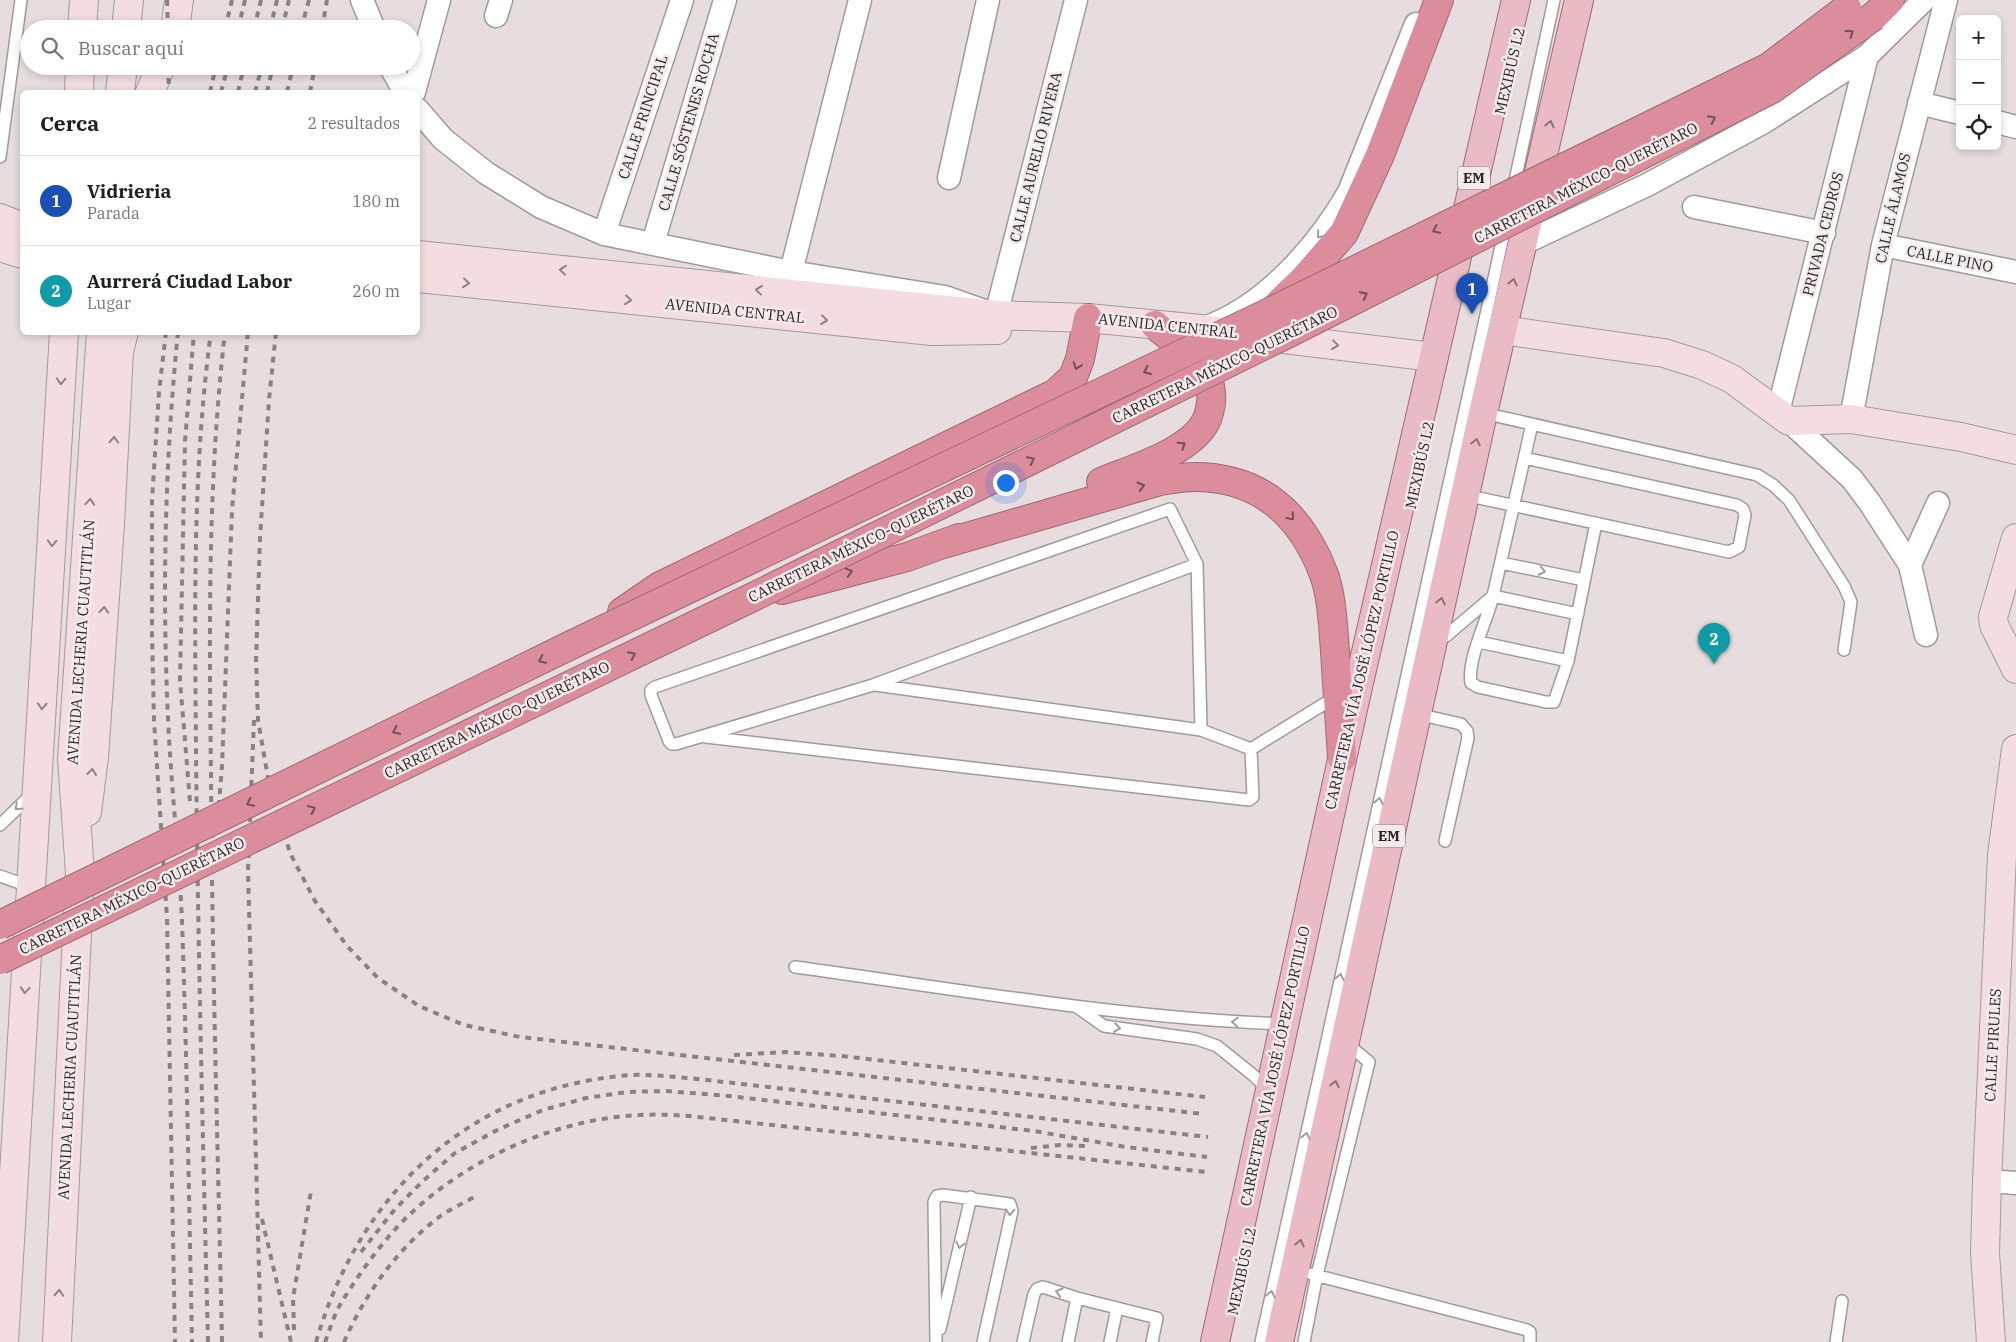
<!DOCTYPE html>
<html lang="es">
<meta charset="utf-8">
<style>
:root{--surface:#fff;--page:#f6f6f6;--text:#202124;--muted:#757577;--line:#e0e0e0;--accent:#db2777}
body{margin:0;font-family:"IBM Plex Serif",serif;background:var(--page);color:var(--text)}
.controls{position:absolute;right:15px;top:15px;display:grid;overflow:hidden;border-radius:8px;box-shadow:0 2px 8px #0003}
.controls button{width:45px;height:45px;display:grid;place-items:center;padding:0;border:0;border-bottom:1px solid var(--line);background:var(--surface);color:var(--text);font:25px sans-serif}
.you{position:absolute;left:1005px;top:482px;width:18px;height:18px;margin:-12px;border:4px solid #fff;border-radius:50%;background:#1a73e8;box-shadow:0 0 0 8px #1a73e833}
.badge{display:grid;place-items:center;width:32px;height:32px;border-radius:50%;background:var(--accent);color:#fff;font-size:16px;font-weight:700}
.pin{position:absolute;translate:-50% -41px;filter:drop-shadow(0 1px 2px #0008)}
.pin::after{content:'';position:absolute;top:26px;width:18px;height:15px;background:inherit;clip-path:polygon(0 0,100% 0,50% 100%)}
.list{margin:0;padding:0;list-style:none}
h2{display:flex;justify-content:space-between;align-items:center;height:65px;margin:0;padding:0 20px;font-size:21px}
h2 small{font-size:16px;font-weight:400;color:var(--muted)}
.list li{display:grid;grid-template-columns:32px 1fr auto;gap:15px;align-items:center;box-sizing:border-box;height:90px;padding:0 20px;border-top:1px solid var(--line)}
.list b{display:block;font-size:19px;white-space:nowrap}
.list p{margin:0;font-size:16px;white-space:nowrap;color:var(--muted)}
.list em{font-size:16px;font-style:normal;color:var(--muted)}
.icon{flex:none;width:28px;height:28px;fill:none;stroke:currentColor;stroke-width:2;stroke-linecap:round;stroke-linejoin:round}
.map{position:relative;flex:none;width:2016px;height:1342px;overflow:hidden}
.search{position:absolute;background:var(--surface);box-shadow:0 2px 8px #0003;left:20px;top:20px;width:400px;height:55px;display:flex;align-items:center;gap:12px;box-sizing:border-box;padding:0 18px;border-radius:28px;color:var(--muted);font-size:19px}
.panel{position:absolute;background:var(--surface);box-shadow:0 2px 8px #0003;left:20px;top:90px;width:400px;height:245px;border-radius:8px}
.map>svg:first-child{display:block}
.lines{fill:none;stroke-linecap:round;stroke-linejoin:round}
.lane-casing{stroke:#a2999a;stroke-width:14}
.street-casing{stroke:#a2999a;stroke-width:25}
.secondary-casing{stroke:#a2999a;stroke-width:30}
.primary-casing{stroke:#9e6973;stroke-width:30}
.highway-casing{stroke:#9e6973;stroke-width:30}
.lane{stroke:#fff;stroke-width:11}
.street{stroke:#fff;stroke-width:22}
.secondary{stroke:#f4dde1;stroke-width:28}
.primary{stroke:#eabbc4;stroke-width:28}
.highway{stroke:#dc8d9c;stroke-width:28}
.rail{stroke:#888283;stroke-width:4;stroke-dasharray:6 6;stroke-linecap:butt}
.highway-bridge-casing{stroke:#9e6973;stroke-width:30;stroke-linecap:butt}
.highway-bridge{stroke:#dc8d9c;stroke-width:28}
.oneway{stroke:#715056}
.oneway2{stroke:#8a7176}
.oneway3{stroke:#9f9e9e}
.oneway4{stroke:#8f8284}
.labels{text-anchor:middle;stroke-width:5;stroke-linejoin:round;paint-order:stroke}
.shield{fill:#f4eaec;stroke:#676262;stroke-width:1}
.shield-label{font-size:14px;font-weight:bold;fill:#2a2727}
.street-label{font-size:15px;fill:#2a2727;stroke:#f4eaec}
</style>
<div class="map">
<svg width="2016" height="1342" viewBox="0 0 2016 1342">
<rect width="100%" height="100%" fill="#e7dddf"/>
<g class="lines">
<!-- lane casing -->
<g class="lane-casing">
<path id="lane" d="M0 157 21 0
M1513 190 1554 0
M1483 413 1757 475 1773 485 1789 500 1844 586 1851 602 1844 650
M1532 424 1493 596C1487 621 1467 660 1471 683L1478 687 1546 702H1554L1568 661 1596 523
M1465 495 1729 552 1739 547 1745 515 1743 509 1737 505 1525 458
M1501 563 1584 580
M1197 564 873 685 676 744H672L669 741 651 695V690L655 687 1170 509 1197 564 1201 730 1251 749 1337 696
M1437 640 1446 636 1493 596 1578 614
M1479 642 1568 661
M875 685 1201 730
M1417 714 1461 724 1467 731 1468 738 1445 841
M706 737 1249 800 1253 797 1251 749
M0 825 32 794
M0 876 31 887
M795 967C957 989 1120 1018 1284 1024
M1077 1007 1104 1026 1197 1039 1217 1046 1253 1075 1269 1090
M1311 1274 1527 1330 1530 1332V1342
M940 1329 971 1197
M936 1342 934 1202 937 1196 943 1195 1010 1204 1012 1211 983 1342
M1023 1342 1034 1294 1037 1289 1043 1287 1077 1298 1157 1318 1152 1342
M1068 1342 1077 1298
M1110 1342 1117 1308
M1261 1342 1505 228
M1304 1342 1317 1275 1369 1062 1345 1042
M1836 1342 1842 1301"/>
</g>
<!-- street casing -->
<g class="street-casing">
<path id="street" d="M362 0 374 29
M496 16 501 0
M390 66 405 92
M414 92 439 0
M1919 103 1960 113
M418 110 443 139 486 173 541 207 604 234 791 272 945 297 996 315 1076 0
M1997 122 2016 127
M949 178 988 0
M1694 207 1824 233
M604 234 682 0
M653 243 725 0
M1522 244 1647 185 1764 122 1867 56 1924 0
M1883 245 2016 272
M791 272 860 0
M1204 328C1265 307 1318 246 1349 192L1416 24
M1778 412 1867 56
M1851 419 1883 245 1946 0
M1789 421 1852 479 1870 503 1910 565 1926 635
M1910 565 1938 503
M1987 1181 2016 1183"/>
</g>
<!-- secondary casing -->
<g class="secondary-casing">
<path id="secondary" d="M82 29 84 0
M126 29 129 0
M175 29 179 0
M79 92 80 66
M120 92 123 66
M150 92 161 66
M0 218 22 227
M0 247 22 254
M418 255 996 315 1088 318 1200 329 1433 357
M418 278 932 331 997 330
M1502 330 1664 353 1702 365 1732 379 1789 421 1851 419 1961 437 2016 450
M2016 538 1993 617 1994 625 2016 669
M87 812 94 757 110 524 119 351 124 332
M4 1342 64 332
M57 1342 80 873 72 759 101 332
M1991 1342 1985 1253 1987 1181 2002 855 2016 749"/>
</g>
<!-- primary casing -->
<g class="primary-casing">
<path id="primary" d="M1215 1342 1355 700 1516 0
M1279 1342 1483 413 1579 0"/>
</g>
<!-- highway casing -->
<g class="highway-casing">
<path id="highway" d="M1874 16 1890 0
M1275 307 1304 279 1344 233 1380 155 1439 0
M1101 482C1132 469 1191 452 1206 421 1209 416 1210 408 1211 403 1212 393 1210 381 1205 373 1194 354 1171 339 1155 325
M943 544 1160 481C1172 479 1183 477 1195 477 1259 477 1300 513 1323 572 1332 594 1333 627 1335 651 1337 687 1340 722 1342 758
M782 590 907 557 959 538
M622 612 660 586 1056 393 1073 377 1080 359 1088 318"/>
</g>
<!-- lane -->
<use href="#lane" class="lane"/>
<!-- street -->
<use href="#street" class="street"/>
<!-- secondary -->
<use href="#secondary" class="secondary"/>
<!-- primary -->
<use href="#primary" class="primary"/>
<!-- highway -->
<use href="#highway" class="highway"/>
<!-- rail -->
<path class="rail" d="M167 0 168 29
M225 29 232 0
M238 29 245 0
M254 29 261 0
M270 29 277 0
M282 29 289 0
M301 29 309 0
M322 29 327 0
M168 66 169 92
M210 92 216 66
M221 92 228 66
M238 92 244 66
M255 92 262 66
M267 92 273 66
M287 92 293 66
M310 92 315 66
M166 332 159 392 152 500V633L154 720 167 918 175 1342
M178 332C165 460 162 590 168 718 171 786 179 853 182 921 187 1061 189 1202 192 1342
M256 656 258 720 268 778 290 853 315 901 347 946 378 978 419 1006 464 1025 520 1037 1203 1114
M256 662 260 538 269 400 276 332
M254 720 248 871 261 1342
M190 801 180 680 185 441 194 332
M217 830 222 766 232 510 248 332
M734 1055 785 1052 841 1056 1205 1097
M1031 1148 1060 1145 1088 1146
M262 1219 291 1342
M361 1252 395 1209 424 1180 455 1153 499 1129 543 1110 586 1098 627 1092 666 1091 729 1096 1034 1131 1126 1147 1207 1157
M294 1330 293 1298 311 1191
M208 1342C203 1146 198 950 196 753 195 613 192 471 211 332
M222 1342C218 1153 212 963 211 774 209 626 208 479 225 332
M316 1342C360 1191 472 1086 632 1075 651 1074 670 1077 689 1078L1208 1137
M325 1342C330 1329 334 1315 341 1303 359 1274 383 1240 408 1216 469 1158 555 1119 640 1115 656 1114 673 1115 689 1116L1206 1172
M344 1342C365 1294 397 1249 439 1217 450 1209 464 1203 476 1196"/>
<!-- highway-bridge casing -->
<g class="highway-bridge-casing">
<path id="highway-bridge" d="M0 925 571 645 1270 312 1769 67 1847 8
M0 960 751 598 1287 334 1772 89 1874 16"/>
</g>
<!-- highway-bridge -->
<use href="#highway-bridge" class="highway-bridge"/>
</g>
<!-- one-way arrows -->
<defs><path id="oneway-chevron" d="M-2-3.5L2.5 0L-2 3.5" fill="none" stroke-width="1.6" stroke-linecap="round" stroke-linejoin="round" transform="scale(1.25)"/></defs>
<g class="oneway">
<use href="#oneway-chevron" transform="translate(1850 33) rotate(-36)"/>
<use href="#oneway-chevron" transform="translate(1712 119) rotate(-27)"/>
<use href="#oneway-chevron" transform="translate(1436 230) rotate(154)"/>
<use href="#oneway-chevron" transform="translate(1364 295) rotate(-27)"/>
<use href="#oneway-chevron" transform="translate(1077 366) rotate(109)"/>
<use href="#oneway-chevron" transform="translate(1147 371) rotate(155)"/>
<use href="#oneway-chevron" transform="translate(1182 445) rotate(-33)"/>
<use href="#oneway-chevron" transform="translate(1031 460) rotate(-26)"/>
<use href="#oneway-chevron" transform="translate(1141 486) rotate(-16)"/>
<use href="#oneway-chevron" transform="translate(1291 517) rotate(49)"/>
<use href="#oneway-chevron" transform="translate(849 572) rotate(-15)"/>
<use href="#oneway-chevron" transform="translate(632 655) rotate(-26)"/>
<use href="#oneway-chevron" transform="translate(542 660) rotate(154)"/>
<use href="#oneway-chevron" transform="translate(396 731) rotate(154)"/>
<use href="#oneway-chevron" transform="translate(250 803) rotate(154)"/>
<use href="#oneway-chevron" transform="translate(312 809) rotate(-26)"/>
</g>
<g class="oneway2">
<use href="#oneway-chevron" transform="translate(1550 124) rotate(-77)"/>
<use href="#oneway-chevron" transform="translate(1513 282) rotate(-77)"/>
<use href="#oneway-chevron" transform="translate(1476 442) rotate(-78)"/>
<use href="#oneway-chevron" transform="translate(1441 601) rotate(-77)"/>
<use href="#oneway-chevron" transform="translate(1335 1084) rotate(-78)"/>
<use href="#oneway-chevron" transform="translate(1300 1243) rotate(-78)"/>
</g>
<g class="oneway3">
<use href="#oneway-chevron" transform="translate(1320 235) rotate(129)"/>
<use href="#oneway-chevron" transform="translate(1542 571) rotate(12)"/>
<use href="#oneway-chevron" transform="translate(1379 801) rotate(-78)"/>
<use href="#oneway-chevron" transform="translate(18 807) rotate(136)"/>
<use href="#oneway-chevron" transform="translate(1340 977) rotate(-78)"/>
<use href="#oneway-chevron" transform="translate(1235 1022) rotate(-176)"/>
<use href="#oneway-chevron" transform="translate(1117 1028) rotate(8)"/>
<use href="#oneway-chevron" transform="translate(1306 1136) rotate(-78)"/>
<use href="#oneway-chevron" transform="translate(1010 1212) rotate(92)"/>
<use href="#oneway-chevron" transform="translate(960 1245) rotate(103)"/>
<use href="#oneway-chevron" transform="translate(1059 1292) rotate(-163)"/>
<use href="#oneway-chevron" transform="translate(1271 1294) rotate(-78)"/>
</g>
<g class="oneway4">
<use href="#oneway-chevron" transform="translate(563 270) rotate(-174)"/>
<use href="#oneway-chevron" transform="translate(466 283) rotate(6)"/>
<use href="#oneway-chevron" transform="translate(759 290) rotate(-174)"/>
<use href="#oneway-chevron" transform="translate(628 300) rotate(6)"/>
<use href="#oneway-chevron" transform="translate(824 320) rotate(6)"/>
<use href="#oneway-chevron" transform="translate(1335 345) rotate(7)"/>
<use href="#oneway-chevron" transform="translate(61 381) rotate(93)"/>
<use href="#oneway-chevron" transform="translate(114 440) rotate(-87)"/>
<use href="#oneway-chevron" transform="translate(90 502) rotate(-86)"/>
<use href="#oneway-chevron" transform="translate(52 543) rotate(93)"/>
<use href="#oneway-chevron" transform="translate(104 610) rotate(-86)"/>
<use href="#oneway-chevron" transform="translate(42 706) rotate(93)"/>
<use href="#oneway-chevron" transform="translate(92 772) rotate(-83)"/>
<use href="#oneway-chevron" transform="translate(25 990) rotate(94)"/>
<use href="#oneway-chevron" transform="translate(59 1293) rotate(-87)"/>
</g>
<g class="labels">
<!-- shield labels -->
<g class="shield">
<rect x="1458" y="166.5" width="32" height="23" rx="4"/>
<rect x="1373" y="824.5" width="32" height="23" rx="4"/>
</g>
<g class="shield-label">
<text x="1474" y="183">EM</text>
<text x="1389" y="841">EM</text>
</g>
<!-- street labels -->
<g class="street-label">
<text transform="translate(1510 71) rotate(-77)" y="5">MEXIBÚS L2</text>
<text transform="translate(643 117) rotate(-72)" y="5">CALLE PRINCIPAL</text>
<text transform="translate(689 122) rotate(-74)" y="5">CALLE SÓSTENES ROCHA</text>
<text transform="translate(1036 157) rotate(-76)" y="5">CALLE AURELIO RIVERA</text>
<text transform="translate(1586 183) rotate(-27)" y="5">CARRETERA MÉXICO-QUERÉTARO</text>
<text transform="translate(1893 208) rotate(-77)" y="5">CALLE ÁLAMOS</text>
<text transform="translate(1823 234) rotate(-76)" y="5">PRIVADA CEDROS</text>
<text transform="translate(1950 259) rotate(11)" y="5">CALLE PINO</text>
<text transform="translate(735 311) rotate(6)" y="5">AVENIDA CENTRAL</text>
<text transform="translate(1168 326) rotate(6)" y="5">AVENIDA CENTRAL</text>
<text transform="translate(1225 365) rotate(-26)" y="5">CARRETERA MÉXICO-QUERÉTARO</text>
<text transform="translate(1420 465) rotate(-78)" y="5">MEXIBÚS L2</text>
<text transform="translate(861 544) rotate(-26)" y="5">CARRETERA MÉXICO-QUERÉTARO</text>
<text transform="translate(81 642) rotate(-86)" y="5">AVENIDA LECHERIA CUAUTITLÁN</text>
<text transform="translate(1362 670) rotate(-77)" y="5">CARRETERA VÍA JOSÉ LÓPEZ PORTILLO</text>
<text transform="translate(497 720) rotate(-26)" y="5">CARRETERA MÉXICO-QUERÉTARO</text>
<text transform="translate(132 896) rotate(-26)" y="5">CARRETERA MÉXICO-QUERÉTARO</text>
<text transform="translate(1993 1045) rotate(-87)" y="5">CALLE PIRULES</text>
<text transform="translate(1275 1066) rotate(-78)" y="5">CARRETERA VÍA JOSÉ LÓPEZ PORTILLO</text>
<text transform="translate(70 1077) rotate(-87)" y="5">AVENIDA LECHERIA CUAUTITLÁN</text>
<text transform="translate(1242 1271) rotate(-78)" y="5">MEXIBÚS L2</text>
</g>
</g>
</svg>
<div class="controls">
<button>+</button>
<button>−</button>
<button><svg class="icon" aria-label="locate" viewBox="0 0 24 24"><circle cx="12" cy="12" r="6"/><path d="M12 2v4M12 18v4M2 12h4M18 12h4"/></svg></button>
</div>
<div class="you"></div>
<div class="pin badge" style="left:1472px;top:314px;background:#1a4fb4">1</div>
<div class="pin badge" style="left:1714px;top:664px;background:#0f9aa8">2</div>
<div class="search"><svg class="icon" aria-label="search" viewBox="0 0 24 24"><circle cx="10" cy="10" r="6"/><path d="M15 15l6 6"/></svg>Buscar aquí</div>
<section class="panel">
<h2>Cerca<small>2 resultados</small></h2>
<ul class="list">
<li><span class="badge" style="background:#1a4fb4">1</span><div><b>Vidrieria</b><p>Parada</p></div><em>180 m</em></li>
<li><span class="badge" style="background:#0f9aa8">2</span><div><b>Aurrerá Ciudad Labor</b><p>Lugar</p></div><em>260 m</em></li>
</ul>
</section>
</div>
